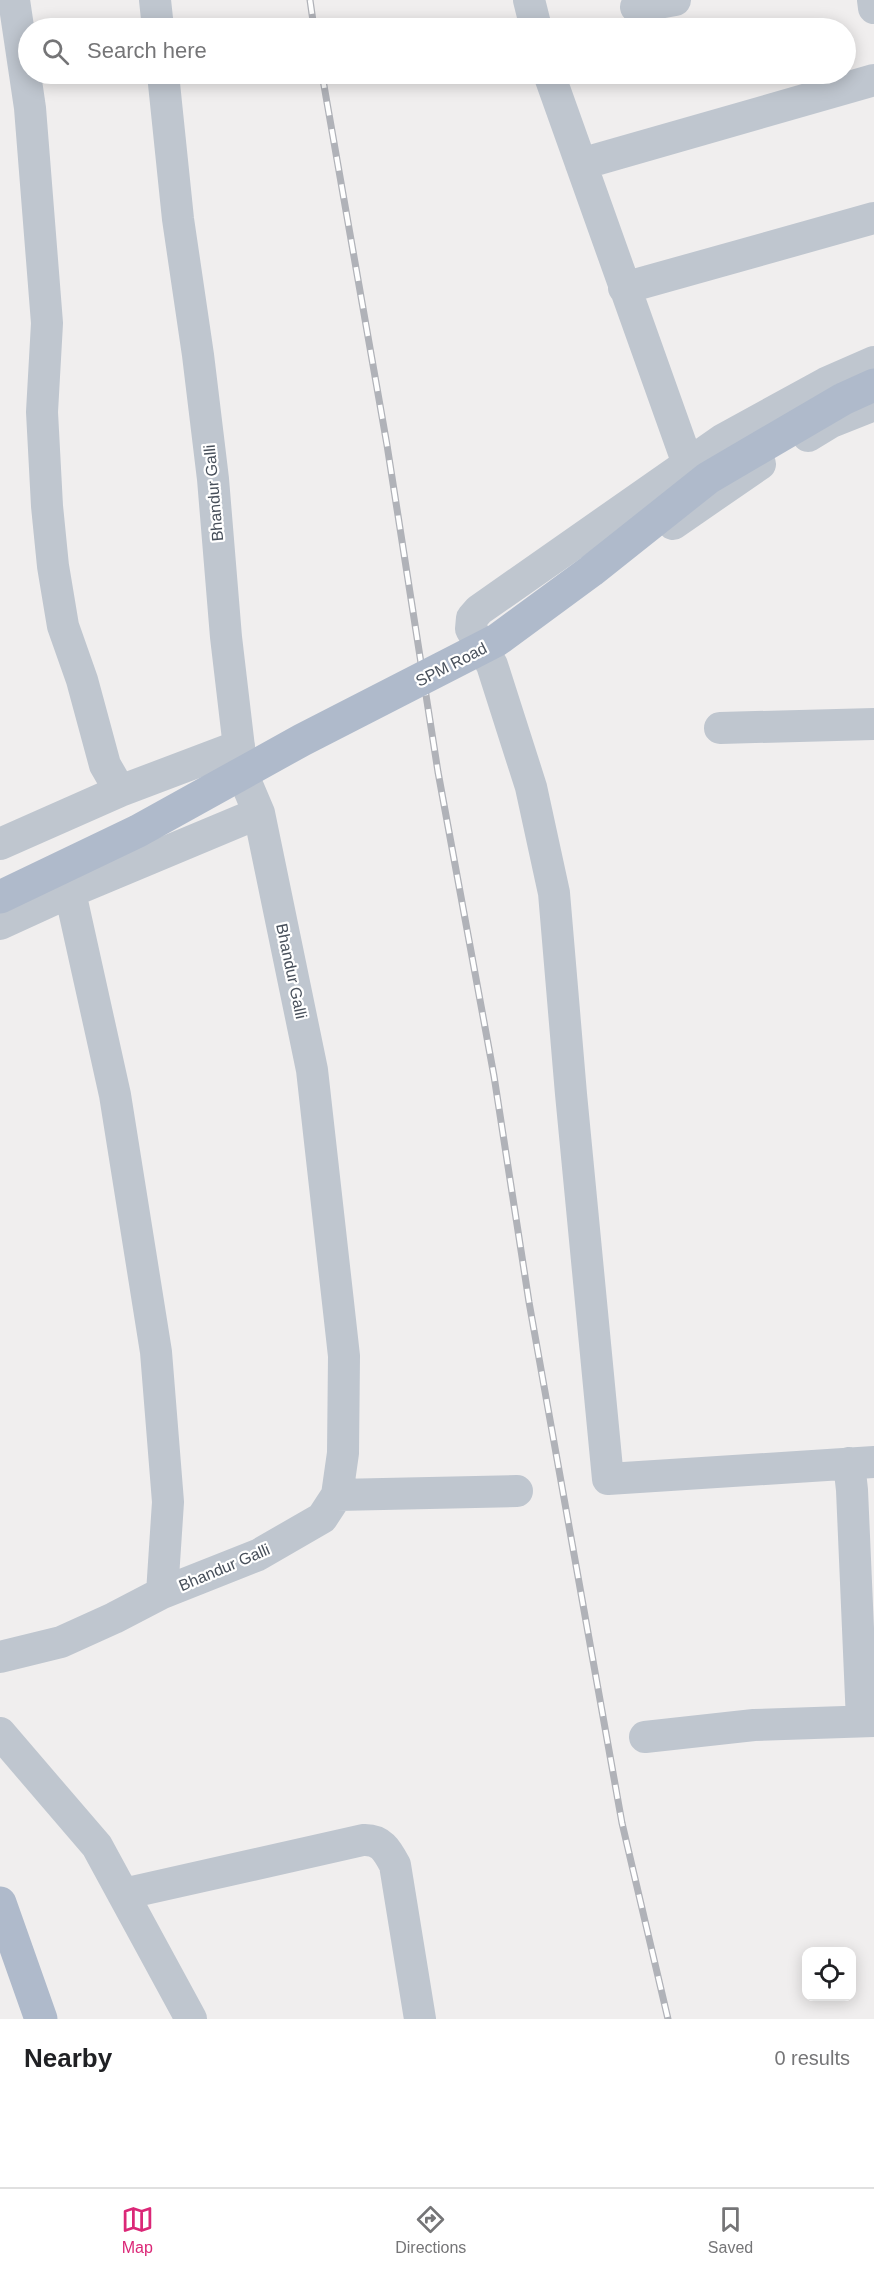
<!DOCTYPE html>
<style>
:root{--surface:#fff;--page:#f2f2f2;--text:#202124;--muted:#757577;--line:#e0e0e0;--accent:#db2777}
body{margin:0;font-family:Arial,sans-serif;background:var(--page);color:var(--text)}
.controls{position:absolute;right:18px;bottom:18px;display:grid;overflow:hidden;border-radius:12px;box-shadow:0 3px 15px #0003}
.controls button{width:54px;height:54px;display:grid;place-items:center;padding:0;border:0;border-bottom:2px solid var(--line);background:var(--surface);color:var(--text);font:30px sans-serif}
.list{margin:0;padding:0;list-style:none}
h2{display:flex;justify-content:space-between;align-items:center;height:78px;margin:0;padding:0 24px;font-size:26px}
h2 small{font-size:20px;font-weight:400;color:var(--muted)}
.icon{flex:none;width:33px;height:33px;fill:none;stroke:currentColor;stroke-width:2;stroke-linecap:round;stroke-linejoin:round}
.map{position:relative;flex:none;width:874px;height:2019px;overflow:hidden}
.search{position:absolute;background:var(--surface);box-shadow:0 3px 15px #0003;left:18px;right:18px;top:18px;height:66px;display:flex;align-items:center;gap:15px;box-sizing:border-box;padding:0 21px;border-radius:33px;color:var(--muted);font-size:22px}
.sheet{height:168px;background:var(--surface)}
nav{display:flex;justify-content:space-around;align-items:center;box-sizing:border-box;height:84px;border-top:2px solid var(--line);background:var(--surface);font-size:16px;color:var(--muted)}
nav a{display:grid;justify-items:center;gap:3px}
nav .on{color:var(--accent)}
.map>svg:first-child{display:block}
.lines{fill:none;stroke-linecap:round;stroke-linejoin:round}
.minor{stroke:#bfc6cf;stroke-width:32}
.major{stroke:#afbacb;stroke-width:33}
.rail-casing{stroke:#b0b2b8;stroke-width:7}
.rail{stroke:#fff;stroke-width:4.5;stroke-dasharray:14;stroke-linecap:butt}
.major-bridge{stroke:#afbacb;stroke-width:33}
.labels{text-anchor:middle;stroke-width:4.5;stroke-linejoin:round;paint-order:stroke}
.street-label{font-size:16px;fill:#474f5a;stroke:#fff}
</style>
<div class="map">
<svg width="874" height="2019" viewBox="0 0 874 2019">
<rect width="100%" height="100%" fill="#f0eeee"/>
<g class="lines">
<!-- minor -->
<path class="minor" d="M14 0 30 108 47 323 42 412 47 506 53 566 63 626 82 680 105 765 120 791
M155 0 158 28
M529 0 536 28
M873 0 874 8
M636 7 675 0
M549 74 688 464
M581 164 874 80
M624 288 874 218
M874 362 826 383 722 440 479 610 472 618 471 629 492 665 531 787 554 893 571 1094 608 1479 874 1462
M808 436 831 422 874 405
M673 524 760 464
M720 728 874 724
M0 844 120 791 239 746
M70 892 115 1095 156 1352 168 1502 162 1593
M0 924 70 892 259 813
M849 1463 852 1490 862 1721
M337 1495 517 1491
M0 1657 61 1642 114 1618 162 1593 258 1555 322 1518 337 1495 343 1453 344 1356 312 1070 259 813 242 773 226 637 213 479 198 355 178 219 163 74
M0 1733 97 1846 191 2019
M645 1737 754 1725 874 1721
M123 1894 363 1840C381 1839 387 1850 395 1865L420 2019"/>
<!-- major -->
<path class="major" d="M0 1903 41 2019"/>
<!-- rail casing -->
<g class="rail-casing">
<path id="rail" d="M310 0 314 28
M322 74 387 445 438 772 494 1076 529 1302 622 1823 668 2019"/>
</g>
<!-- rail -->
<use href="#rail" class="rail"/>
<!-- major-bridge -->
<path class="major-bridge" d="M0 897 138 831 302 740 497 640 591 571 708 478 843 399 874 385"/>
</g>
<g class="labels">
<!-- street labels -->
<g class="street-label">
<text transform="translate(213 493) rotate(-95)" y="6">Bhandur Galli</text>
<text transform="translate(451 664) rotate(-27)" y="6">SPM Road</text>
<text transform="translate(292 971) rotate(78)" y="6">Bhandur Galli</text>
<text transform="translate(224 1567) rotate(-23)" y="6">Bhandur Galli</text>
</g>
</g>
</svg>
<div class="controls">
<button><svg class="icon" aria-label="locate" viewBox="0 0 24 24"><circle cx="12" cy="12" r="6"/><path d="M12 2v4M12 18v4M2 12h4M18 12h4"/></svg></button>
</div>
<div class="search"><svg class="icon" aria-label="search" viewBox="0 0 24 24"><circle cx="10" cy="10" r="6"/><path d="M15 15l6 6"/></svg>Search here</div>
</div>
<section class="sheet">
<h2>Nearby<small>0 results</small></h2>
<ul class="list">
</ul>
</section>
<nav>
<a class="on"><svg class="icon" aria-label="map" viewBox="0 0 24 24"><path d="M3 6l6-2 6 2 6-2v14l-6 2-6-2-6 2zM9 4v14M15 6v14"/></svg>Map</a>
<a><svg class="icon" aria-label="directions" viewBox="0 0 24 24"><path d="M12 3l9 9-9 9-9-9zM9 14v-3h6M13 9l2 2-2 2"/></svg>Directions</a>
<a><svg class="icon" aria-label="saved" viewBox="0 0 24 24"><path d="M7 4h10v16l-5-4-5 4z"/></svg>Saved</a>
</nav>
